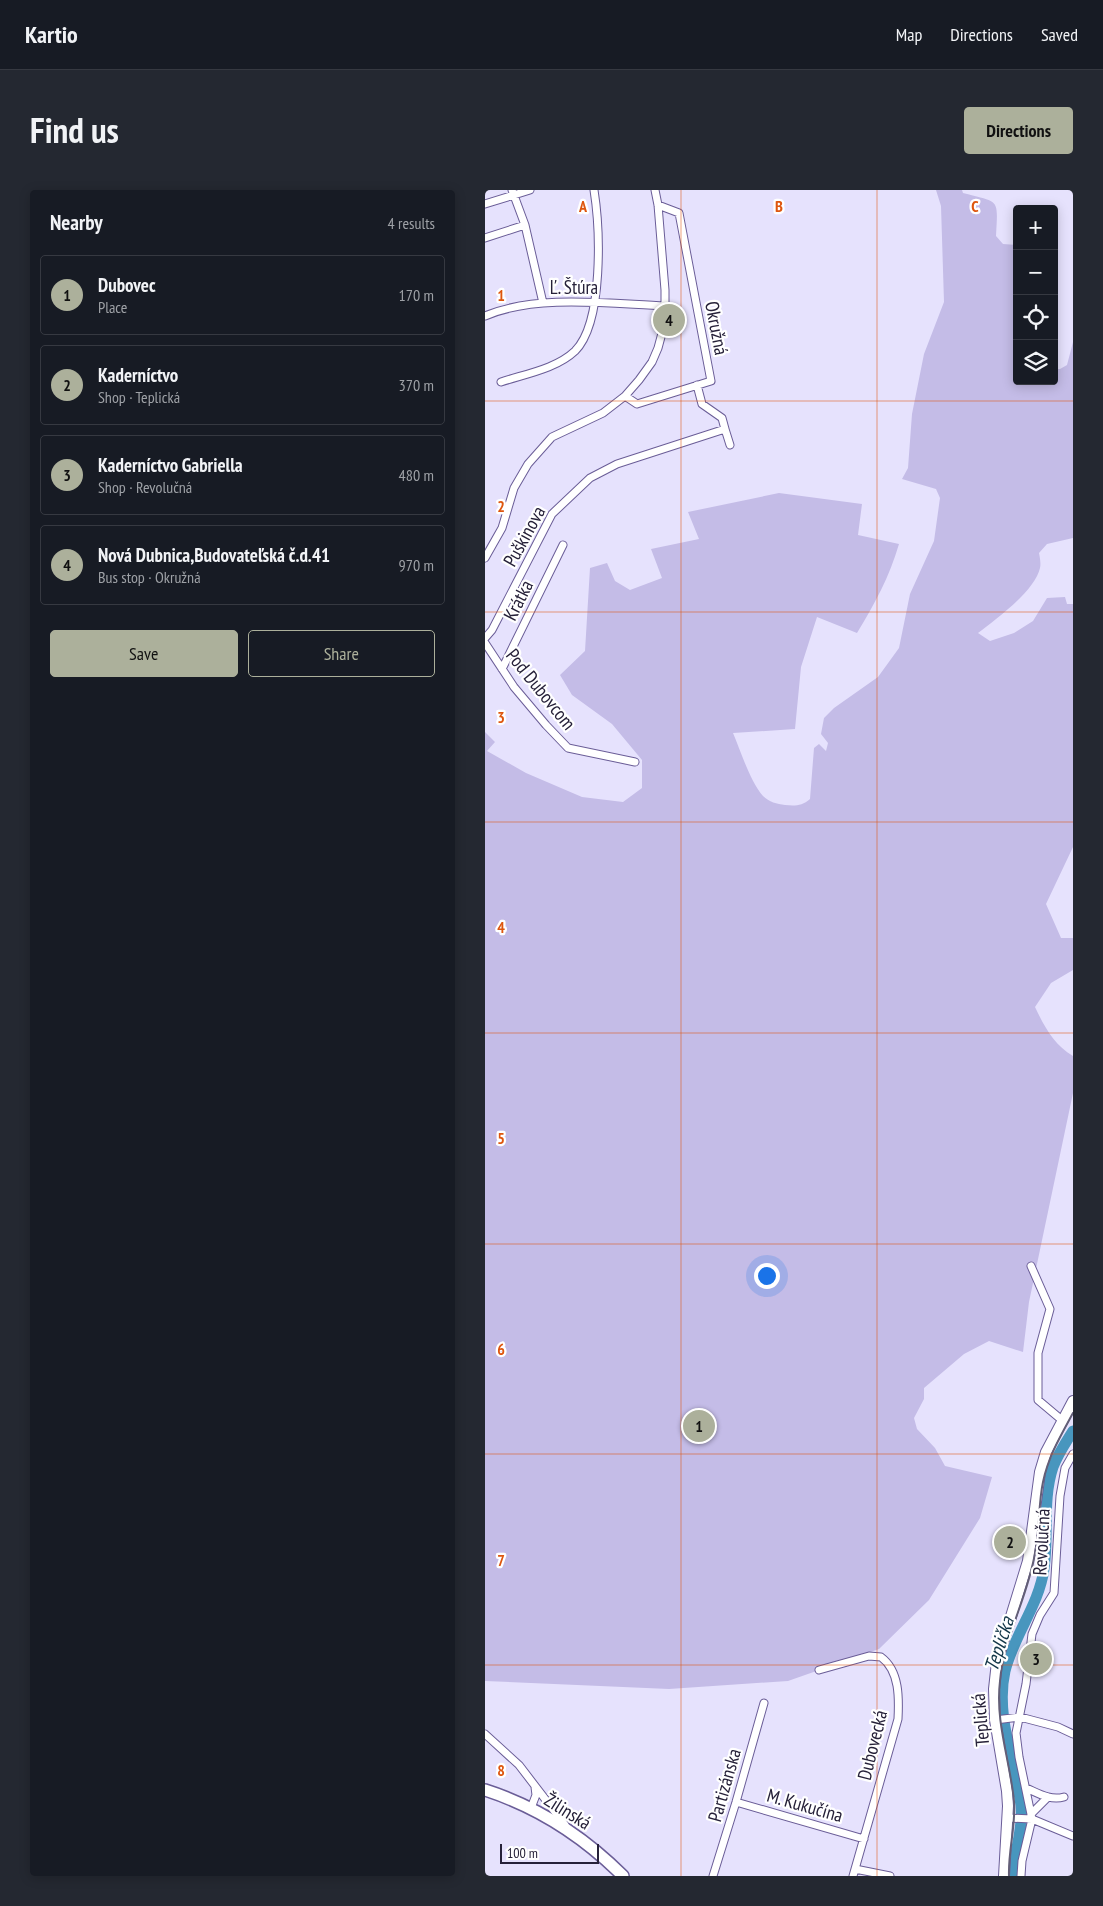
<!DOCTYPE html>
<meta charset="utf-8">
<style>
:root{--surface:#171b24;--page:#242831;--text:#f1f3f6;--muted:#9ea1a6;--line:#363941;--accent:#acb09b}
body{margin:0;font-family:"PT Sans Narrow",sans-serif;background:var(--page);color:var(--text)}
.controls{position:absolute;right:15px;top:15px;display:grid;overflow:hidden;border-radius:5px;box-shadow:0 2px 12px #0003}
.controls button{width:45px;height:45px;display:grid;place-items:center;padding:0;border:0;border-bottom:1px solid var(--line);background:var(--surface);color:var(--text);font:25px sans-serif}
.scale{position:absolute;left:15px;bottom:12px;width:99px;box-sizing:border-box;padding-left:5px;border:2px solid #262139;border-top:0;font-size:14px;line-height:18px;white-space:nowrap;color:#262139;-webkit-text-stroke:4px #fff;paint-order:stroke}
.you{position:absolute;left:281px;top:1085px;width:18px;height:18px;margin:-12px;border:4px solid #fff;border-radius:50%;background:#1a73e8;box-shadow:0 0 0 8px #1a73e833}
.badge{display:grid;place-items:center;width:32px;height:32px;border-radius:50%;background:var(--accent);color:#111;font-size:16px;font-weight:700}
.pin{position:absolute;translate:-50% -50%;border:2px solid #fff;box-shadow:0 1px 5px #0006}
.list{margin:0;padding:0;list-style:none}
h2{display:flex;justify-content:space-between;align-items:center;height:65px;margin:0;padding:0 20px;font-size:21px}
h2 small{font-size:16px;font-weight:400;color:var(--muted)}
.list li{display:grid;grid-template-columns:32px 1fr auto;gap:15px;align-items:center;box-sizing:border-box;height:80px;margin:0 10px 10px;padding:0 10px;border:1px solid var(--line);border-radius:5px}
.list b{display:block;font-size:19px;white-space:nowrap}
.list p{margin:0;font-size:16px;white-space:nowrap;color:var(--muted)}
.list em{font-size:16px;font-style:normal;color:var(--muted)}
.actions{display:flex;gap:10px;padding:15px 20px}
.actions a{flex:1;padding:11px 0;border:1px solid var(--accent);border-radius:5px;text-align:center;font-size:18px;color:var(--accent)}
.actions .main{background:var(--accent);color:#111}
.icon{flex:none;width:28px;height:28px;fill:none;stroke:currentColor;stroke-width:2;stroke-linecap:round;stroke-linejoin:round}
.map{position:relative;flex:none;width:588px;height:1686px;overflow:hidden;border-radius:5px}
header{display:flex;align-items:center;gap:30px;box-sizing:border-box;height:70px;padding:0 25px;background:var(--surface);border-bottom:1px solid var(--line)}
header strong{font-size:24px}
nav{display:flex;gap:28px;margin-inline-start:auto;font-size:18px}
.intro{display:flex;align-items:center;justify-content:space-between;box-sizing:border-box;height:120px;padding:0 30px}
h1{margin:0;font-size:35px}
.button{padding:12px 22px;border-radius:5px;background:var(--accent);color:#111;font-size:18px;font-weight:700}
main{display:flex;gap:30px;padding:0 30px}
aside{flex:1;background:var(--surface);border-radius:5px;box-shadow:0 2px 12px #0003}
.map>svg:first-child{display:block}
.green{fill:#c4bce7}
.lines{fill:none;stroke-linecap:round;stroke-linejoin:round}
.river{stroke:#4896be;stroke-width:11}
.street-casing{stroke:#6a5d97;stroke-width:9}
.secondary-casing{stroke:#6a5d97;stroke-width:12}
.primary-casing{stroke:#6a5d97;stroke-width:14}
.street{stroke:#fff;stroke-width:7}
.secondary{stroke:#fff;stroke-width:10}
.primary{stroke:#fff;stroke-width:11}
.rail{stroke:#635f77;stroke-width:2}
.grid{fill:none;stroke:#de560e;stroke-width:1;stroke-opacity:0.55}
.labels{text-anchor:middle;stroke-width:4.5;stroke-linejoin:round;paint-order:stroke}
.street-label{font-size:19px;fill:#262139;stroke:#fff}
.water-label{font-size:20px;font-style:italic;fill:#133648;stroke:#fff}
.grid-label{font-size:16px;text-anchor:middle;font-weight:bold;fill:#de560e;stroke:#fff;stroke-width:4.5;stroke-linejoin:round;paint-order:stroke}
</style>
<header>
<strong>Kartio</strong>
<nav><a>Map</a><a>Directions</a><a>Saved</a></nav>
</header>
<div class="intro"><h1>Find us</h1><a class="button">Directions</a></div>
<main>
<aside>
<h2>Nearby<small>4 results</small></h2>
<ul class="list">
<li><span class="badge">1</span><div><b>Dubovec</b><p>Place</p></div><em>170 m</em></li>
<li><span class="badge">2</span><div><b>Kaderníctvo</b><p>Shop · Teplická</p></div><em>370 m</em></li>
<li><span class="badge">3</span><div><b>Kaderníctvo Gabriella</b><p>Shop · Revolučná</p></div><em>480 m</em></li>
<li><span class="badge">4</span><div><b>Nová Dubnica,Budovateľská č.d.41</b><p>Bus stop · Okružná</p></div><em>970 m</em></li>
</ul>
<div class="actions"><a class="main">Save</a><a>Share</a></div>
</aside>
<div class="map">
<svg width="588" height="1686" viewBox="0 0 588 1686">
<rect width="100%" height="100%" fill="#e6e2fd"/>
<!-- green -->
<path class="green" d="M451 0H477L478 3C515 13 513 7 511 46L518 54 532 55V191H569V179H575L582 175 588 152V348L562 354 554 363C555 368 556 374 555 378 550 401 511 429 493 443L505 451 529 443 548 431 562 408 580 407 582 414H588V657L561 714 576 748H588V780L566 793 550 817C559 836 569 855 588 866V903L544 1112 538 1162 504 1151 479 1164 439 1198V1209L429 1228 432 1239 450 1258 460 1276 507 1287 495 1328 444 1410 394 1459 303 1491 184 1499 0 1491V542L10 552 2 561 41 583 97 607 138 612 157 598V570L127 534 87 505 75 485 100 461 105 378 122 373 130 391 145 400 177 388 166 359 214 349 203 322 294 303 377 314 373 345 414 354C404 388 390 413 372 443L332 427 316 477 310 539 248 543C256 562 265 591 278 606 284 612 292 614 300 615 310 616 317 616 325 609L329 558 334 554 341 561 343 553 336 544 339 528 349 518 393 487 414 458 425 404 449 351 455 308 451 299 417 289 423 278 427 224 439 164 459 112 456 16Z"/>
<g class="lines">
<!-- river -->
<path class="river" d="M529 1686C528 1662 539 1640 536 1615 530 1572 510 1525 520 1481 529 1445 554 1415 559 1379 564 1345 557 1310 568 1277 573 1264 581 1252 588 1241"/>
<!-- street casing -->
<g class="street-casing">
<path id="street" d="M27 0 40 35 58 113
M0 14 45 0
M0 48 40 35
M0 126C51 104 126 114 180 116
M16 192C40 184 71 179 90 161 119 132 115 38 109 0
M140 206 152 214 226 191 194 23 173 15
M240 239 245 255
M0 368 17 338 29 298 43 274 67 247 118 223 140 206 154 190 167 172 173 158 180 132V100L173 15 170 0
M0 448 7 440 67 324 105 288 132 274 240 239 237 228 217 214 212 195
M0 453 29 497 61 535 83 558 150 572
M17 479 78 355
M546 1076 565 1119 553 1163V1210L578 1231
M334 1480 384 1466 396 1467C415 1481 414 1509 413 1529L368 1686
M510 1530 535 1527 573 1537 588 1544
M0 1544 34 1575 80 1635
M541 1598C553 1603 565 1611 579 1607
M251 1612 379 1649
M46 1618 51 1605 50 1597
M546 1624 563 1607
M522 1628 547 1629 588 1646
M370 1679 405 1686
M228 1686 251 1612 279 1513
M536 1686 537 1671 547 1629 534 1567 531 1543 541 1494 547 1444 555 1425 569 1403 575 1306 580 1278 588 1264"/>
</g>
<!-- secondary casing -->
<g class="secondary-casing">
<path id="secondary" d="M519 1686 523 1616 522 1601 510 1530 509 1499 512 1472 543 1371 555 1282 561 1262 588 1211"/>
</g>
<!-- primary casing -->
<g class="primary-casing">
<path id="primary" d="M0 1600C53 1617 99 1647 138 1686"/>
</g>
<!-- street -->
<use href="#street" class="street"/>
<!-- secondary -->
<use href="#secondary" class="secondary"/>
<!-- primary -->
<use href="#primary" class="primary"/>
<!-- rail -->
<path class="rail" d="M524 1686C523 1661 531 1636 529 1611 525 1570 510 1532 515 1491 519 1446 543 1407 550 1363 555 1340 553 1315 558 1292 563 1267 576 1245 588 1223"/>
</g>
<!-- grid -->
<path class="grid" d="M196 0V1686M392 0V1686M0 211H588M0 422H588M0 632H588M0 843H588M0 1054H588M0 1264H588M0 1475H588"/>
<g class="labels">
<!-- street labels -->
<g class="street-label">
<text x="89" y="104">Ľ. Štúra</text>
<text transform="translate(232 138) rotate(79)" y="7">Okružná</text>
<text transform="translate(39 346) rotate(-61)" y="7">Puškinova</text>
<text transform="translate(33 410) rotate(-63)" y="7">Krátka</text>
<text transform="translate(56 499) rotate(51)" y="7">Pod Dubovcom</text>
<text transform="translate(556 1352) rotate(-87)" y="7">Revolučná</text>
<text transform="translate(495 1530) rotate(-95)" y="7">Teplická</text>
<text transform="translate(387 1555) rotate(-76)" y="7">Dubovecká</text>
<text transform="translate(239 1595) rotate(-74)" y="7">Partizánska</text>
<text transform="translate(320 1615) rotate(16)" y="7">M. Kukučína</text>
<text transform="translate(83 1621) rotate(32)" y="7">Žilinská</text>
</g>
<!-- water labels -->
<g class="water-label">
<text transform="translate(514 1454) rotate(-72)" y="7">Teplička</text>
</g>
</g>
<g class="grid-label">
<text x="98" y="22">A</text>
<text x="294" y="22">B</text>
<text x="490" y="22">C</text>
<text x="16" y="111">1</text>
<text x="16" y="322">2</text>
<text x="16" y="533">3</text>
<text x="16" y="743">4</text>
<text x="16" y="954">5</text>
<text x="16" y="1165">6</text>
<text x="16" y="1376">7</text>
<text x="16" y="1586">8</text>
</g>
</svg>
<div class="controls">
<button>+</button>
<button>−</button>
<button><svg class="icon" aria-label="locate" viewBox="0 0 24 24"><circle cx="12" cy="12" r="6"/><path d="M12 2v4M12 18v4M2 12h4M18 12h4"/></svg></button>
<button><svg class="icon" aria-label="layers" viewBox="0 0 24 24"><path d="M12 4l9 5-9 5-9-5zM3 14l9 5 9-5"/></svg></button>
</div>
<div class="scale">100 m</div>
<div class="you"></div>
<div class="pin badge" style="left:214px;top:1236px">1</div>
<div class="pin badge" style="left:525px;top:1352px">2</div>
<div class="pin badge" style="left:551px;top:1469px">3</div>
<div class="pin badge" style="left:184px;top:130px">4</div>
</div>
</main>
